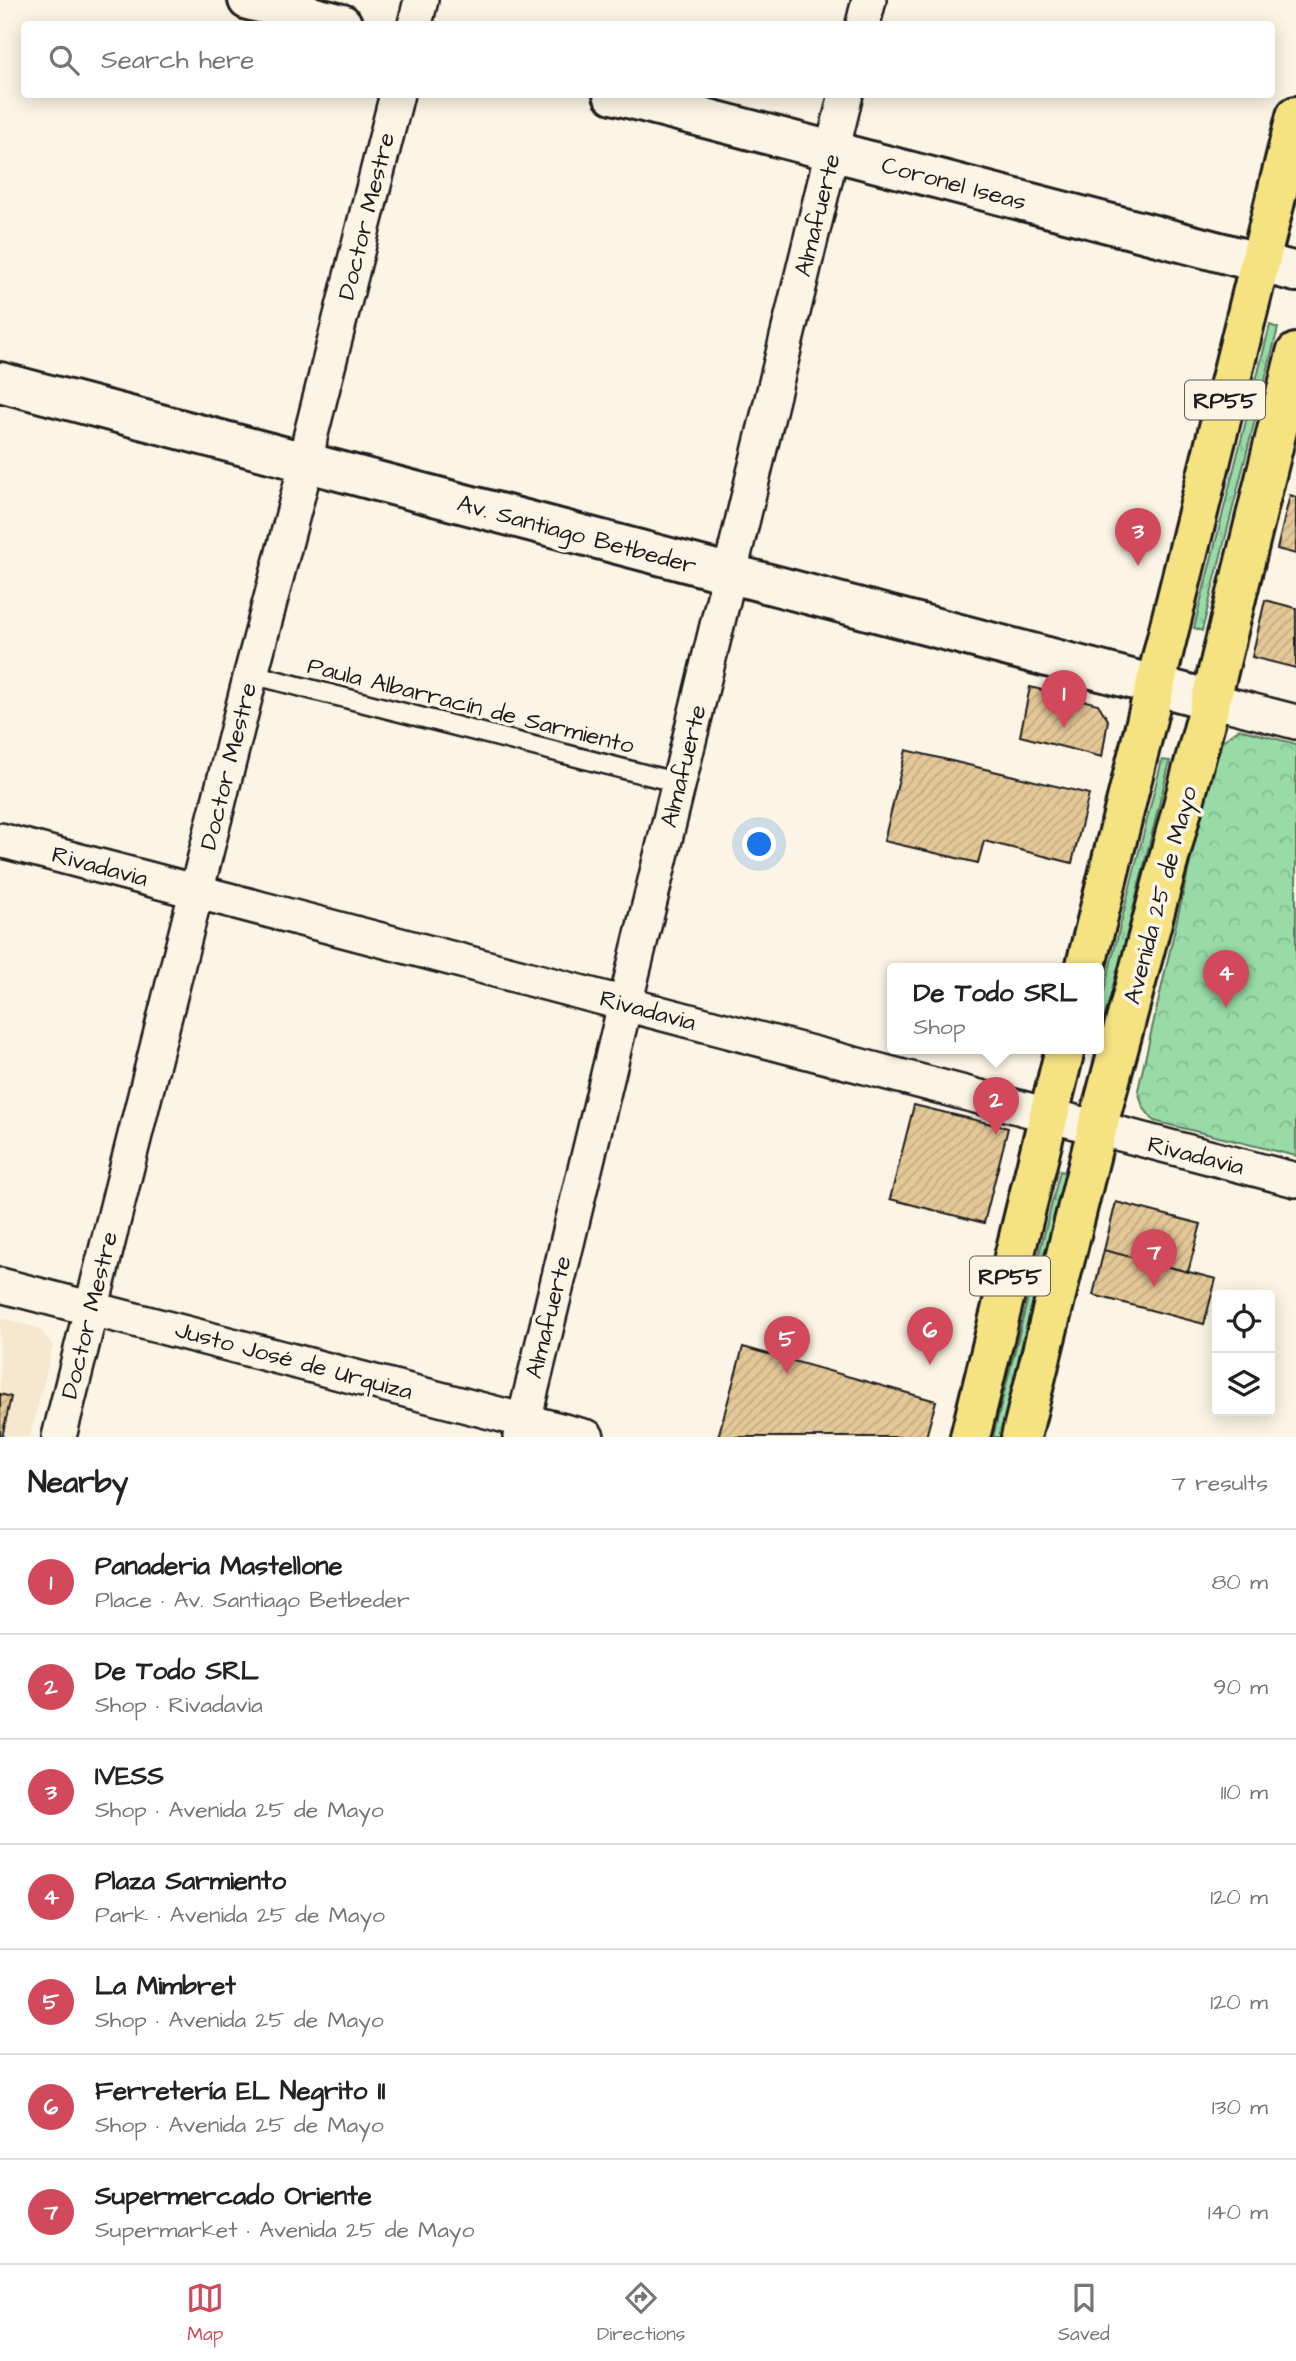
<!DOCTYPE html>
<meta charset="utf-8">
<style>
:root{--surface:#fff;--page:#f6f6f6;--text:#222;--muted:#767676;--line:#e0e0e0;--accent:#d1495b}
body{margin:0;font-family:"Architects Daughter",sans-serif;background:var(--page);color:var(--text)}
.controls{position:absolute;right:21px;bottom:21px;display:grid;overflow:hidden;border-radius:7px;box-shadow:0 4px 18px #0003}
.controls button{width:63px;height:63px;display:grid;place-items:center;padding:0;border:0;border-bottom:2px solid var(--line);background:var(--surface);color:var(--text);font:35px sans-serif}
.you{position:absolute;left:760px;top:845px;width:24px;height:24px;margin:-18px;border:5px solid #fff;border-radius:50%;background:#1a73e8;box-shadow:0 0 0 10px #1a73e833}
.badge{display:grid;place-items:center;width:46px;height:46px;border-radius:50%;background:var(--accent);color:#fff;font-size:23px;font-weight:700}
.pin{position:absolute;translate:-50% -58px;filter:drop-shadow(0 2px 4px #0008)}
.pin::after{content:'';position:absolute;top:37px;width:24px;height:21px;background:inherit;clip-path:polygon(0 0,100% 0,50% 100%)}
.popup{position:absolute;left:887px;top:963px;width:217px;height:91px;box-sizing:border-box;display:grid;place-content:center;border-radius:7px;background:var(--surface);filter:drop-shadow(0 2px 5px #0005);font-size:23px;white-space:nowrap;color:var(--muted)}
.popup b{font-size:26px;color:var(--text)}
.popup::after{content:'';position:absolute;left:50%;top:100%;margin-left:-14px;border:14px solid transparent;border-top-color:var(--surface)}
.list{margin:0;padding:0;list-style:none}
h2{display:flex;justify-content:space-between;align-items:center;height:91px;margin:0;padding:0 28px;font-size:30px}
h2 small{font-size:23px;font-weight:400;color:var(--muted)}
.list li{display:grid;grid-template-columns:46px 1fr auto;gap:21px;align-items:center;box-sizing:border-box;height:105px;padding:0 28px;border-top:2px solid var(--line)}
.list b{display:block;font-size:26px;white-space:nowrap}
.list p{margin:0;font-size:23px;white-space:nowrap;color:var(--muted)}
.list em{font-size:23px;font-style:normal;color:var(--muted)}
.icon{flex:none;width:38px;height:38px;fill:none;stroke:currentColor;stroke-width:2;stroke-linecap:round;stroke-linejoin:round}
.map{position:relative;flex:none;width:1296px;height:1437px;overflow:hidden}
.search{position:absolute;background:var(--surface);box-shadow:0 4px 18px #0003;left:21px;right:21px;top:21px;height:77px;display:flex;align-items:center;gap:18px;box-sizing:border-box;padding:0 24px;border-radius:7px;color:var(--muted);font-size:26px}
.sheet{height:826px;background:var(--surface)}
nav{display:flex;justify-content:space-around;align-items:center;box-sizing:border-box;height:98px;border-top:2px solid var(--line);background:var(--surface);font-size:19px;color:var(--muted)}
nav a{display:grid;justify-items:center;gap:4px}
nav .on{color:var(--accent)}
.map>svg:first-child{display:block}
.built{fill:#f5e8ce}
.grass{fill:url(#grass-tufts);stroke:#5a7c61;stroke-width:2}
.forest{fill:url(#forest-crowns);stroke:#5a7c61;stroke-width:2}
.building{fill:url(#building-hatch);stroke:#1c1c1c;stroke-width:2}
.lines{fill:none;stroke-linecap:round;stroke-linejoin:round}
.lane-casing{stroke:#1c1c1c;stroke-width:23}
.street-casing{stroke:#1c1c1c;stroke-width:38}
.secondary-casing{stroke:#1c1c1c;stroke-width:44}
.primary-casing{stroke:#1c1c1c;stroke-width:44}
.lane{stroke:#fcf5e5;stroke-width:18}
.street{stroke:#fcf5e5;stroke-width:33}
.secondary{stroke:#fcf5e5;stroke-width:38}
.primary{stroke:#f5e382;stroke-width:38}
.labels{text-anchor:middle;stroke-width:7;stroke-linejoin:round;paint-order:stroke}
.shield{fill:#fcf5e5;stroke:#5f5d58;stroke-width:2}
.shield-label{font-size:23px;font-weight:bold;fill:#1c1c1c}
.street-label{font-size:24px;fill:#1c1c1c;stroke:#fcf5e5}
</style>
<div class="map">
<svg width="1296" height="1437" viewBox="0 0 1296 1437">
<defs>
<pattern id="grass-tufts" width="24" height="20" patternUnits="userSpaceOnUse" patternTransform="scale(1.75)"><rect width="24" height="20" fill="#98dba6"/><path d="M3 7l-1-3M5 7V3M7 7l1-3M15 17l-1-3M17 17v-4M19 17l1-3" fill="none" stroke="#82bb8e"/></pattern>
<pattern id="forest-crowns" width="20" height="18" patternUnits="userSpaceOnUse" patternTransform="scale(1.75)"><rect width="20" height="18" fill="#98dba6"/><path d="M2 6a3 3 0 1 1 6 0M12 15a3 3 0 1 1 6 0" fill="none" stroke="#82bb8e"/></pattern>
<pattern id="building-hatch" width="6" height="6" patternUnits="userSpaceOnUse" patternTransform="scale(1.75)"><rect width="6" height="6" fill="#e4c898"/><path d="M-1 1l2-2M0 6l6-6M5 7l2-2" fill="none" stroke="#c3ab82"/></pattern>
</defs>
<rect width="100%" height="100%" fill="#fcf5e5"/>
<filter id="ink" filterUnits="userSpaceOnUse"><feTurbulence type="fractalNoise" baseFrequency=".0143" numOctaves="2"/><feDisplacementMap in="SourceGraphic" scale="14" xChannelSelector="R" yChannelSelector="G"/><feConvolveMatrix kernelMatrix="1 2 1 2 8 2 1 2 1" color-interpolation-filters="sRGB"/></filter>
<g filter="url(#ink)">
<!-- built -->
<path class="built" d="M0 1318 39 1328 53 1345 30 1437H0Z"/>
<!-- grass -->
<path class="grass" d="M1270 325 1278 328 1202 631 1194 628Z
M1162 760 1170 761 1099 1046V1010Z
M1060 1171 1068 1173 1002 1437H993Z"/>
<!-- forest -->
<path class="forest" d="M1239 729 1296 744V1156L1154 1121 1143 1107 1138 1090 1217 745Z"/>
<!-- building -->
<path class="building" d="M1290 495 1296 497V554L1277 549Z
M1265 600 1296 608V668L1252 657Z
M1030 687 1098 704 1108 720 1102 757 1020 736Z
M906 750 1089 794 1072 863 984 841 978 863 884 841Z
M914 1105 1008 1128 984 1223 890 1199Z
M1116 1202 1201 1224 1188 1272 1104 1250Z
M1104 1250 1216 1279 1204 1324 1093 1295Z
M743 1347 936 1401 926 1437H718Z
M0 1394 11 1397 2 1437H0Z"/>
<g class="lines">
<!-- lane casing -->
<g class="lane-casing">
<path id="lane" d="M251 674 679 783"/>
</g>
<!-- street casing -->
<g class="street-casing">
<path id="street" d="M415 24 421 0
M863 24 869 0
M1211 700 1296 722
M0 840 1296 1180
M0 1285 587 1437
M59 1437 251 674 307 461 310 438 397 94
M520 1437 846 94"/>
</g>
<!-- secondary casing -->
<g class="secondary-casing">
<path id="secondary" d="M248 0 342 24
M613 94 1296 272
M0 382 1211 700"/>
</g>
<!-- primary casing -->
<g class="primary-casing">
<path id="primary" d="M1085 969 1296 116
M970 1437 1065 1049
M1021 1437 1097 1129 1211 700 1296 353"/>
</g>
<!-- lane -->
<use href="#lane" class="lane"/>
<!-- street -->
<use href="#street" class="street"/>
<!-- secondary -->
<use href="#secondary" class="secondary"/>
<!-- primary -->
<use href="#primary" class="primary"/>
</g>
</g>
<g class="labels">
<!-- shield labels -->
<g class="shield">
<rect x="1185" y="380.5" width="80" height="39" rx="5"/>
<rect x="970" y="1256.5" width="80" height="39" rx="5"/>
</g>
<g class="shield-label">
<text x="1225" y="408">RP55</text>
<text x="1010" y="1284">RP55</text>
</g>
<!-- street labels -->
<g class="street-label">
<text transform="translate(954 183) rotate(15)" y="8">Coronel Iseas</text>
<text transform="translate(817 215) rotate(-76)" y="8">Almafuerte</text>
<text transform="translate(366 216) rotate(-76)" y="8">Doctor Mestre</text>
<text transform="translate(577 534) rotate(15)" y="8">Av. Santiago Betbeder</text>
<text transform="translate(471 705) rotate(14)" y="8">Paula Albarracín de Sarmiento</text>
<text transform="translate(228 766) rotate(-76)" y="8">Doctor Mestre</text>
<text transform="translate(683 766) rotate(-76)" y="8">Almafuerte</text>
<text transform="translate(100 866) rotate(15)" y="8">Rivadavia</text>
<text transform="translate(1160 895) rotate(-75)" y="8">Avenida 25 de Mayo</text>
<text transform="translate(648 1010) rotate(15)" y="8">Rivadavia</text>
<text transform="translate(1196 1155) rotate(14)" y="8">Rivadavia</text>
<text transform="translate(89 1315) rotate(-76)" y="8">Doctor Mestre</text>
<text transform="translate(548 1317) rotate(-76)" y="8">Almafuerte</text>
<text transform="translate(294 1360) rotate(15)" y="8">Justo José de Urquiza</text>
</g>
</g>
</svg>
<div class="controls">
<button><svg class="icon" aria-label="locate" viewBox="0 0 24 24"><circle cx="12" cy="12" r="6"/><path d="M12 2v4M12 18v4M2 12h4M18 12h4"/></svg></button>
<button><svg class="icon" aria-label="layers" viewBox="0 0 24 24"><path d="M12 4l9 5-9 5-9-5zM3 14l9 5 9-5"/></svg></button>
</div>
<div class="you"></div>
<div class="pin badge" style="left:1064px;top:728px">1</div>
<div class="pin badge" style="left:996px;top:1135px">2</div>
<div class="popup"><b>De Todo SRL</b>Shop</div>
<div class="pin badge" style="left:1138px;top:566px">3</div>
<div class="pin badge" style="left:1226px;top:1008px">4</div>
<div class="pin badge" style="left:787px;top:1374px">5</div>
<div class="pin badge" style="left:930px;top:1365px">6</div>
<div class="pin badge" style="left:1154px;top:1287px">7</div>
<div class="search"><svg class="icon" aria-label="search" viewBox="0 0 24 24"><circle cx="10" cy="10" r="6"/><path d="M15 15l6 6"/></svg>Search here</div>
</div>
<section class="sheet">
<h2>Nearby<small>7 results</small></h2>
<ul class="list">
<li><span class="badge">1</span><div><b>Panaderia Mastellone</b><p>Place · Av. Santiago Betbeder</p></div><em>80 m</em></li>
<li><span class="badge">2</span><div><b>De Todo SRL</b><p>Shop · Rivadavia</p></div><em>90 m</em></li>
<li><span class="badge">3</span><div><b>IVESS</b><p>Shop · Avenida 25 de Mayo</p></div><em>110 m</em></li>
<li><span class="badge">4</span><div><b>Plaza Sarmiento</b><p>Park · Avenida 25 de Mayo</p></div><em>120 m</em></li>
<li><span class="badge">5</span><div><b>La Mimbret</b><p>Shop · Avenida 25 de Mayo</p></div><em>120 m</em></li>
<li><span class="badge">6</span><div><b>Ferretería EL Negrito II</b><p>Shop · Avenida 25 de Mayo</p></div><em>130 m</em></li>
<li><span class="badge">7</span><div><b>Supermercado Oriente</b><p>Supermarket · Avenida 25 de Mayo</p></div><em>140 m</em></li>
</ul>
</section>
<nav>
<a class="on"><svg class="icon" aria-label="map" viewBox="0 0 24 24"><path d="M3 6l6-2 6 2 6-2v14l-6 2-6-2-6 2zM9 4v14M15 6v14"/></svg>Map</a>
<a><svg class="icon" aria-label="directions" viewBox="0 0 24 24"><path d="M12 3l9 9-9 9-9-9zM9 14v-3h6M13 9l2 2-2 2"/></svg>Directions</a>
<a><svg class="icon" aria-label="saved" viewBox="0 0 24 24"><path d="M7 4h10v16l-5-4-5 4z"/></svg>Saved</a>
</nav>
